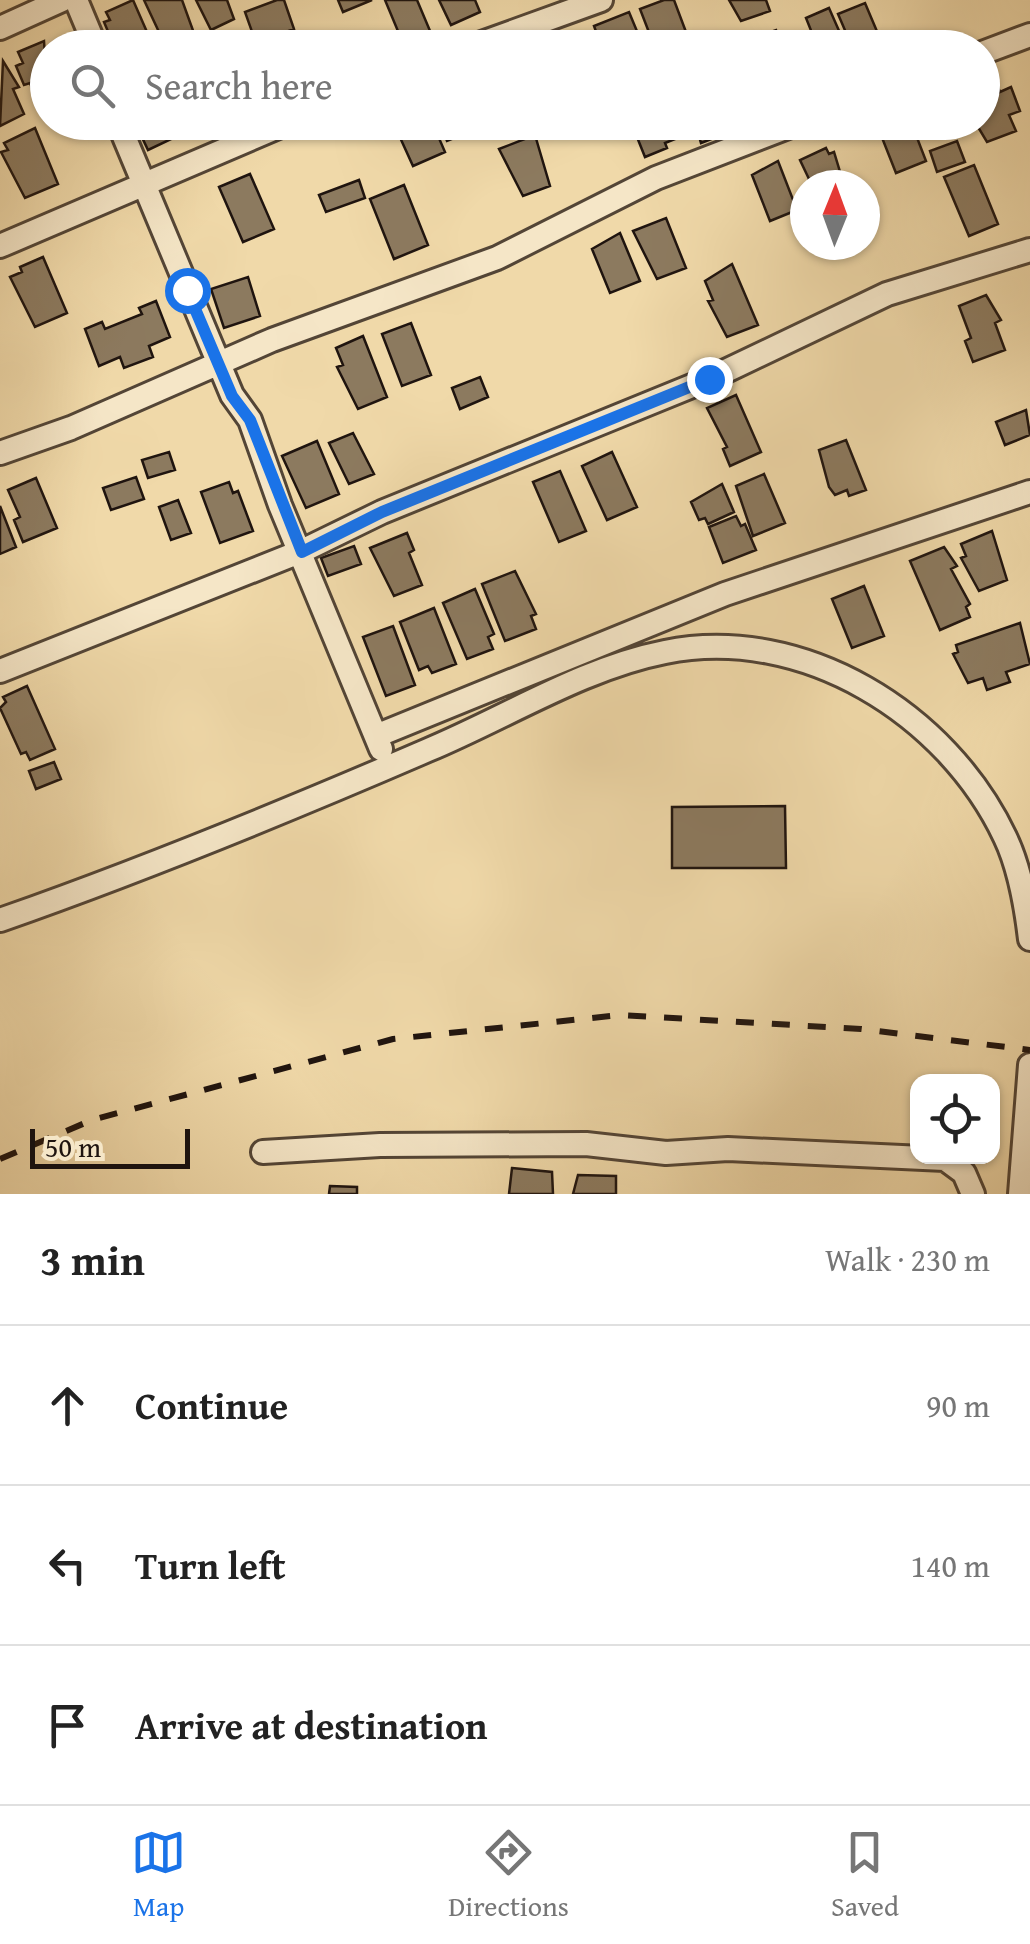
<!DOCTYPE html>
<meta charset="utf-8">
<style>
:root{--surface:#fff;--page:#f2f2f2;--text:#222;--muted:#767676;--line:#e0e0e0;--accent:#1a73e8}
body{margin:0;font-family:"Gentium Book Plus",serif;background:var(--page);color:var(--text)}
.controls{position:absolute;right:30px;bottom:30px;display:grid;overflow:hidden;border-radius:20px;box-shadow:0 2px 8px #0004}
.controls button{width:90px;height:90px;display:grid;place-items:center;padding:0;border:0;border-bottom:2px solid var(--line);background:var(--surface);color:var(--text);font:50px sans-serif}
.compass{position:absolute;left:790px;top:170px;width:90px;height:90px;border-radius:50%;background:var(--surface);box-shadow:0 2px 8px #0004;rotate:1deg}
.scale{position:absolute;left:30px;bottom:25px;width:160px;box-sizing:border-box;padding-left:10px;border:5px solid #1f140f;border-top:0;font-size:28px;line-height:35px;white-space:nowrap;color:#1f140f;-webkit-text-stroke:8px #f5e6c7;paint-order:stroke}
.stop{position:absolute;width:30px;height:30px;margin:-22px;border:8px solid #1a73e8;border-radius:50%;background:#fff}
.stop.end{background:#1a73e8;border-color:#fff;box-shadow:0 2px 10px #0008}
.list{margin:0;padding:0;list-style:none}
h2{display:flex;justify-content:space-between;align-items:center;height:130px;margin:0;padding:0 40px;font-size:42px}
h2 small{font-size:32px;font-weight:400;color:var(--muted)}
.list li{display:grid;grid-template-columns:65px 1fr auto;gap:30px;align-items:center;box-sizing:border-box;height:160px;padding:0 40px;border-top:2px solid var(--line)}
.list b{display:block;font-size:38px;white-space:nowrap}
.list em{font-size:32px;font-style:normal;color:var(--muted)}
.icon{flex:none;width:55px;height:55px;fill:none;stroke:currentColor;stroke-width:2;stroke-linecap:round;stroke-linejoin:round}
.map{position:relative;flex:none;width:1030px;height:1194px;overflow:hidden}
.search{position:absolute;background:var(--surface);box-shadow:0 2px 8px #0004;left:30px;right:30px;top:30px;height:110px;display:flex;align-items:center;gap:25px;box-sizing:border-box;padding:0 35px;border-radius:55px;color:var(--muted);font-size:38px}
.sheet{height:610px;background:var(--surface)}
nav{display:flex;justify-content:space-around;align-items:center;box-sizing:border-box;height:140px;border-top:2px solid var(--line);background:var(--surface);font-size:28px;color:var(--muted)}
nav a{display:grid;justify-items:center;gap:5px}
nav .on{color:var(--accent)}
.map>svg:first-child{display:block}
.building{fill:#8c7a5f;stroke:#1f140f;stroke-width:2.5}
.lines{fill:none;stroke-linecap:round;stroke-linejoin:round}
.minor-casing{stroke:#534536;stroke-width:28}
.minor{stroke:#f5e6c7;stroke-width:22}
.rail{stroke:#1f140f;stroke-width:6;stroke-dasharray:18 18;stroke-linecap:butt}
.route{stroke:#1a73e8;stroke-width:12}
</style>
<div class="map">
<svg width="1030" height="1194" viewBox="0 0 1030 1194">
<rect width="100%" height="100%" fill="#f0d9a9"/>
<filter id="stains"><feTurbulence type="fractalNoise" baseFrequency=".002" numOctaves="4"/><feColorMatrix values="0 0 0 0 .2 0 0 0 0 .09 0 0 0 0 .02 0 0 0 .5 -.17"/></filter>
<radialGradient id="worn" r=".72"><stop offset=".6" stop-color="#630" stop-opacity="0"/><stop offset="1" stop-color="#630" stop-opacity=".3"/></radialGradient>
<!-- building -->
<path class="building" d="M133 0 154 48H115L104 22 110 20 106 12Z
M144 0H182L195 36 166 47Z
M196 0H227L234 19 211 30Z
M277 0H284L294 29 256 43 245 12Z
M338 0H372L343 12Z
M385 0H417L433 38 405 48Z
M439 0H475L480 12 451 25Z
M664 0H674L692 48H655L640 9Z
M729 0H766L770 11 741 21Z
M865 3 884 48H844L850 42 838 14Z
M829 8 840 33 816 43 806 18Z
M629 12 639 36 632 39 635 48H602L594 26Z
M776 30 782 48H747L745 41Z
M244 32 250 47H204Z
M44 41 48 106 40 109 30 83 24 85 16 66 23 63 18 52Z
M3 61 19 87 13 89 24 114 0 126Z
M994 77 1000 92 1011 87 1020 111 1009 115 1016 131 987 142 975 122H982V81Z
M149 122H179L184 133 148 150 140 133 151 128Z
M393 122H432L445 152 413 166Z
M439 122H475L477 129 447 141Z
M631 122H668L675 139 665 143 667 148 645 157Z
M685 122H723L727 133 701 143 697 130 689 133Z
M884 122H911L926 161 896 173 877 125Z
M35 128 58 184 25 198 1 152 8 150 4 143Z
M535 135 550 186 523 196 499 149Z
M957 141 965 162 937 172 930 151Z
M826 148 829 154 834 152 844 185H807L809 179 800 160Z
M778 161 797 210 770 221 752 175Z
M974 165 998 224 969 236 944 177Z
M250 174 274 229 243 242 219 187Z
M359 180 365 198 326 212 319 195Z
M404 185 428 245 394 259 370 199Z
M666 218 686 268 657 279 633 231Z
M620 233 640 281 610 293 592 249Z
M43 257 67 313 35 327 10 277 22 272 20 267Z
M732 264 758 325 727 337 708 301 713 300 705 281Z
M248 277 260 316 224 328 211 289Z
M986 295 1001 320 995 323 1005 350 973 362 965 341 971 338 959 306Z
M156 301 170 337 149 346 153 357 124 368 120 357 99 366 85 329 102 322 105 329 142 314 139 308Z
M411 323 431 375 402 386 382 334Z
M363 336 387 397 358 409 337 367 343 365 336 348Z
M480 377 488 397 460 409 452 388Z
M736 395 761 452 730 466 723 449 727 447 707 408Z
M1026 410 1030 435 1005 445 996 422Z
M353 433 374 474 349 484 329 443Z
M846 440 866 490 849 496 847 490 835 495 829 487 819 450Z
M317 441 339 494 306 508 282 456Z
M169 452 175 470 148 478 142 460Z
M612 452 637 507 607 520 582 466Z
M560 471 586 531 559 542 533 482Z
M764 474 785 523 753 536 736 486Z
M136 477 144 499 111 510 103 488Z
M36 478 57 528 23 542 14 520 20 517 8 490Z
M229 482 233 493 238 491 253 531 220 543 201 492Z
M722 484 734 512 708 524 705 518 699 520 691 502Z
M178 500 191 533 171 540 159 507Z
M0 506 16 547 0 554Z
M736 516 741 526 745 524 756 550 723 563 709 527Z
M992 531 1007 580 979 591 961 558 966 556 961 544Z
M407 533 414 550 409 553 422 585 394 596 370 548Z
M354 546 361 564 328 576 321 558Z
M944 547 957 566 951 569 970 604 966 607 970 617 940 630 910 561Z
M515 571 536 614 531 616 536 629 505 641 482 584Z
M864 586 884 636 852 648 832 599Z
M475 589 494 634 488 637 493 649 467 659 443 603Z
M434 608 456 664 432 673 428 666 419 670 400 622Z
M1020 623 1030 664 1006 672 1010 682 987 690 983 678 968 683 953 654 958 652 956 645Z
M393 626 415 685 386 696 363 637Z
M27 686 55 749 30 760 26 752 21 754 0 708 6 702 3 697Z
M54 762 61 779 36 789 29 771Z
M785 806 786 868H672V807Z
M512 1168 552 1172 553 1194H509Z
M578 1175 616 1176V1194H573Z
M330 1186 357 1187V1194H329Z"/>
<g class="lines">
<!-- minor casing -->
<g class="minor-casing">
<path id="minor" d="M76 0 96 48
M0 28 62 0
M468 48 601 0
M982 53 1030 35
M118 122 232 395 250 420 280 505 381 749
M0 246 290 122
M0 453 71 428 272 340 497 258 656 178 801 122
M0 671 302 551 382 512 709 379 887 294 1030 250
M376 736 725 594 1030 492
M0 920C143 870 289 810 428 750 505 718 583 668 665 652 803 624 947 714 1005 837 1020 868 1026 905 1030 939
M263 1152 380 1145 586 1144 666 1153 728 1149 945 1159 964 1173 973 1194
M1020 1194 1030 1065"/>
</g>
<!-- minor -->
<use href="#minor" class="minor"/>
<!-- rail -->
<path class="rail" d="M0 1159 92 1120 393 1039 620 1015 861 1029 1030 1050"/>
</g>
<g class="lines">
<!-- route -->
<path class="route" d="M187 290 232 396 250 420 302 552 382 512 709 379"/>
</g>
<rect width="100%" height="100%" filter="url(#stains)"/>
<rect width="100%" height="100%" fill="url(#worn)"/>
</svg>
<div class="controls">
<button><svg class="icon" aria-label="locate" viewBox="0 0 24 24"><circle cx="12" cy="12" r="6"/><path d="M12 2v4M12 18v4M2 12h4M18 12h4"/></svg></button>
</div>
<svg class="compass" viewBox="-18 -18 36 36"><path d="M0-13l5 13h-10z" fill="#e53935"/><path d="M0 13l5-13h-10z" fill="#767676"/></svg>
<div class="scale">50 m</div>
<div class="stop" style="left:187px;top:290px"></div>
<div class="stop end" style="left:709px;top:379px"></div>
<div class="search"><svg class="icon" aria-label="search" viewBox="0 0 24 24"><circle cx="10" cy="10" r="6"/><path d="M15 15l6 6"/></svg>Search here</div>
</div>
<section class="sheet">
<h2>3 min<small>Walk · 230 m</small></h2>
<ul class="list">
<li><svg class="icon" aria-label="ahead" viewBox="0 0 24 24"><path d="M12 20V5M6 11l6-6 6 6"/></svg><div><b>Continue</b></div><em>90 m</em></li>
<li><svg class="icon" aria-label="left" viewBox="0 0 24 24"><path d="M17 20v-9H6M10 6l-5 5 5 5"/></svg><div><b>Turn left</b></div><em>140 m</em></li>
<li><svg class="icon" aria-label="arrive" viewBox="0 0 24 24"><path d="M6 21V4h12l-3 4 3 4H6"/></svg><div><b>Arrive at destination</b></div></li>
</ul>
</section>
<nav>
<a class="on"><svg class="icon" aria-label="map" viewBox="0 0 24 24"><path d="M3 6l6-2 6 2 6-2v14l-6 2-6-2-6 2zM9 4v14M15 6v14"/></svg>Map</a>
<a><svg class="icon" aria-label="directions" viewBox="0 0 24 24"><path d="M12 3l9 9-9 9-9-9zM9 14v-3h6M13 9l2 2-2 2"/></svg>Directions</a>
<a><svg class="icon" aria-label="saved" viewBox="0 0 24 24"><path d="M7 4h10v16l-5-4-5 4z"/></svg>Saved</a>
</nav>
